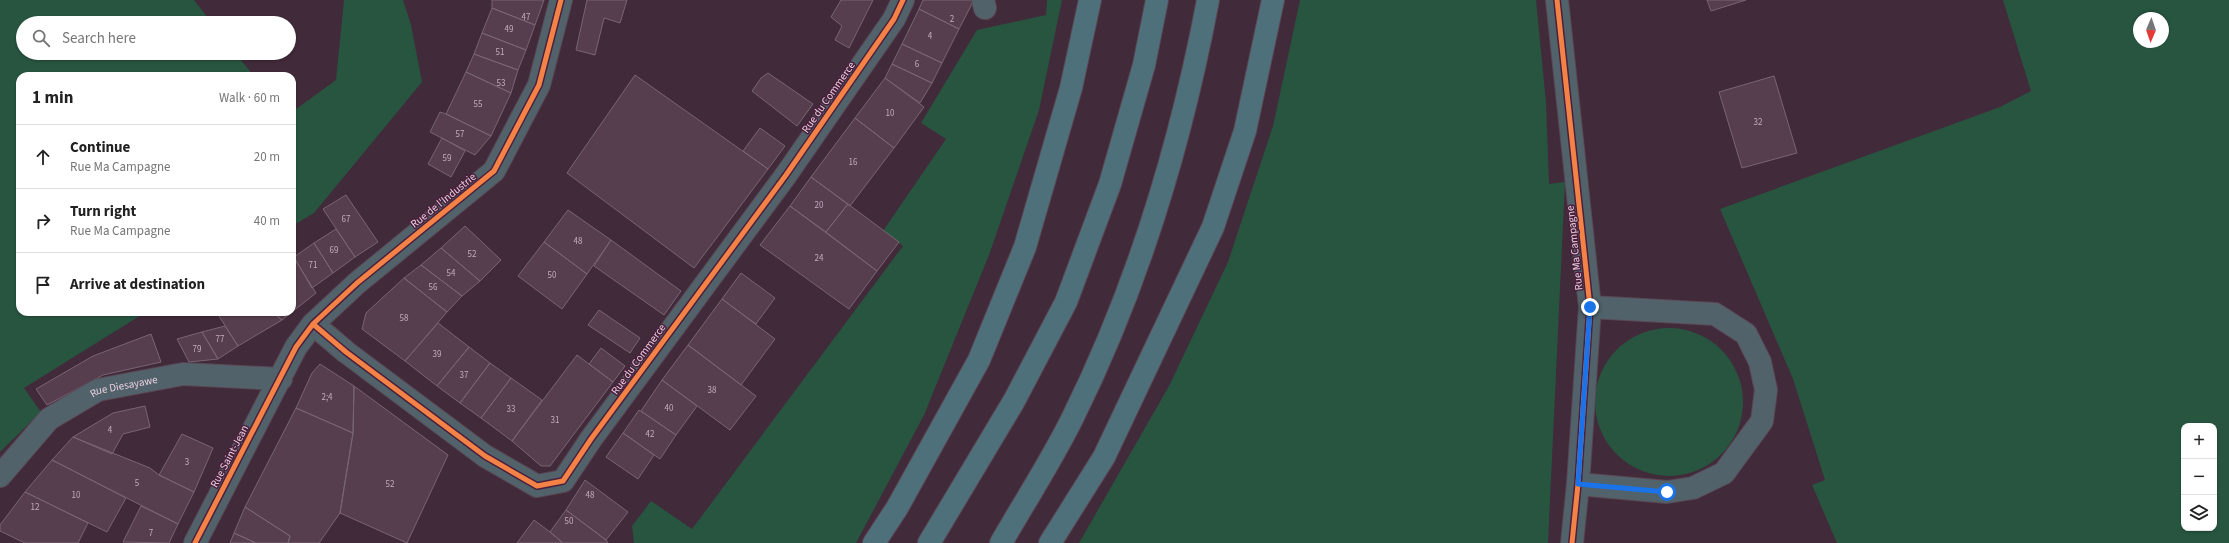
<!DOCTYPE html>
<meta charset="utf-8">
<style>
:root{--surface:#fff;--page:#f2f2f2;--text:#222;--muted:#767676;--line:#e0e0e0}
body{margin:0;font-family:"Source Sans 3",sans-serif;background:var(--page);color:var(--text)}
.controls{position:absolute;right:12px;bottom:12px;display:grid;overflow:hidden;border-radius:8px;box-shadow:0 1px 3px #0004}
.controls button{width:36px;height:36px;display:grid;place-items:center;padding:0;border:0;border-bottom:1px solid var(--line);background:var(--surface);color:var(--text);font:20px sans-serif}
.compass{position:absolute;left:2133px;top:12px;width:36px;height:36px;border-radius:50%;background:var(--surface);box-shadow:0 1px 3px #0004;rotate:182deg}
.stop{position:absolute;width:12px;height:12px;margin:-9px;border:3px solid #1a73e8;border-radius:50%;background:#fff}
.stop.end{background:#1a73e8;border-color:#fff;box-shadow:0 1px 4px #0008}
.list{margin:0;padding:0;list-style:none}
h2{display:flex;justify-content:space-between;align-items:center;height:52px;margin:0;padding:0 16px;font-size:17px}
h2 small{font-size:13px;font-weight:400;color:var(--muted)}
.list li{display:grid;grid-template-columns:26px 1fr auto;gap:12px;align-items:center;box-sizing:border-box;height:64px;padding:0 16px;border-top:1px solid var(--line)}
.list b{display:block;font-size:15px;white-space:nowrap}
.list p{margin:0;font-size:13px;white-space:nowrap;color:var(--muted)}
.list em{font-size:13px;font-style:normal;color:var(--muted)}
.icon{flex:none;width:22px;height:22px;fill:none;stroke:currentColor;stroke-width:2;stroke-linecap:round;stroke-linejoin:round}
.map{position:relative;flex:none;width:2229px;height:543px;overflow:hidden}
.search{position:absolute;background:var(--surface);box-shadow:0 1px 3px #0004;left:16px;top:16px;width:280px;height:44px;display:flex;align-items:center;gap:10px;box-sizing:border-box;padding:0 14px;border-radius:22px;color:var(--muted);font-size:15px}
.panel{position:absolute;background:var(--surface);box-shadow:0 1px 3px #0004;left:16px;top:72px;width:280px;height:244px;border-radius:12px}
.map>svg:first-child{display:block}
.green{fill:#275540;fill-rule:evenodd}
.building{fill:#573e4f;stroke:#796572}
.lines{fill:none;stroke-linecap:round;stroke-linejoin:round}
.minor-casing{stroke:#5a4653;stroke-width:24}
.highway-casing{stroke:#5a4653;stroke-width:24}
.minor{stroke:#51626b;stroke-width:22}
.highway{stroke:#4e707b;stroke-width:22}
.cycleway-casing{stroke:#4a213d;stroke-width:8}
.cycleway{stroke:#f48246;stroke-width:5}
.route{stroke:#1a73e8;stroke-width:5}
.labels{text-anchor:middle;stroke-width:3;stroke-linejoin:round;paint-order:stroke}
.number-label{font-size:9px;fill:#c4a9ba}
.street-label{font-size:11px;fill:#e8cddd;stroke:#4a213d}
</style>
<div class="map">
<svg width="2229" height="543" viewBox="0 0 2229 543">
<rect width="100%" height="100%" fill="#412a3a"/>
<!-- green -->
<path class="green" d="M0 0H194L212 23H23V53H235L254 76H20V312H146L24 388 41 412 0 452Z
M344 0H403L411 25 422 82 314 213 292 226V112L336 80Z
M1047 0H1062L1039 110 989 255 924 415 856 543H634L632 526 651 501 692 529 903 246 883 231 946 139 921 123 977 30 1046 15Z
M1300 0H1536L1546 103 1549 184 1565 182 1548 543H1079L1169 386 1228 262 1273 126Z
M2003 0H2229V543H1837L1812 485 1825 480 1793 379 1720 209 2000 107 2031 91ZM2139 18H2163V42H2139ZM2184 426H2214V528H2184Z
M1595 402a74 74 0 1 1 148 0a74 74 0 1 1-148 0Z"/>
<!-- building -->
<path class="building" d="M492 0H544L535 25 492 8Z
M587 0H627L620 23 604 18 595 55 576 50Z
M841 0H873L849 48 835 40 842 26 831 17Z
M923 0H974L959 29 919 9Z
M1707 0H1746L1711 11Z
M492 8 535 25 526 50 482 33Z
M919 9 959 29 942 63 902 44Z
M482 33 526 50 518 70 474 54Z
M902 44 942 63 932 83 892 64Z
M474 54 518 70 511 93 466 72Z
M892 64 932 83 920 103 885 78Z
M466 72 511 93 491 136 446 114Z
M768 73 813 104 797 126 752 91 761 78Z
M635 75 768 169 694 268 567 173Z
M1774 76 1797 153 1742 168 1719 92Z
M885 78 924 107 894 148 855 118Z
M440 112 446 114 491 136 475 155 430 132Z
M855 118 894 148 850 206 811 177Z
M760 128 785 146 768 169 743 151Z
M442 138 465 151 451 177 428 164Z
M811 177 848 204 826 232 790 206Z
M346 195 378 242 355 257 323 209Z
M848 204 899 242 877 271 826 232Z
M790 206 877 271 849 309 760 245Z
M568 210 611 240 587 274 544 242Z
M465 226 501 260 480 281 441 248Z
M336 229 355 257 333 273 314 243Z
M611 240 681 291 664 315 594 266Z
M544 242 587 274 562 309 518 276Z
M314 243 333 273 312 288 294 257Z
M441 248 480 281 462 296 421 265Z
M292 255 316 293 292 312Z
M421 265 462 296 447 312 404 278Z
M741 273 775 298 756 324 722 299Z
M404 278 447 312 405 361 362 329 366 313Z
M722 299 775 339 741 385 688 345Z
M599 310 640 338 630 353 588 325Z
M219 312H272L282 320 238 346 217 313Z
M272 312H292L282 320Z
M438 323 469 347 437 386 405 361Z
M225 326 238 346 218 359 202 332Z
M202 332 218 359 189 362 177 339Z
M151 334 161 362 103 375 47 405 36 389 93 356Z
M688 345 756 396 730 430 662 380Z
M469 347 490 363 460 403 437 386Z
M601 348 625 366 613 382 589 364Z
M577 355 613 382 550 466H541L512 441Z
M490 363 511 378 481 418 460 403Z
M320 364 354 386 353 433 296 408 312 373Z
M511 378 542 400 512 441 481 418Z
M662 380 697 406 676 435 641 411Z
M354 386 448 455 407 543 340 513 353 433Z
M145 406 150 427 123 434 112 454 73 437 113 413Z
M296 408 353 433 340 513 319 543H288L290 536 245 507Z
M639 410 676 435 660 459 623 433Z
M623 433 654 455 638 479 606 457Z
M182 434 213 448 194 492 159 475Z
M73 437 150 468 159 475 194 492 178 524 52 460Z
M52 460 126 498 107 532 25 492Z
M585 480 628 512 606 540 566 510Z
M25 492 88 523 78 543H25L0 531V525Z
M141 506 178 524 169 543 123 542Z
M245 507 290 536 288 543H256L234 533Z
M566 510 606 540 608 543H563L550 532Z
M534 520 550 532 563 543H517Z
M234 533 256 543H230Z"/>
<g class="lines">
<!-- minor casing -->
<g class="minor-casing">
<g id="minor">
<path d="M983 0 985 8"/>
<path d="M1557 0 1590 307 1578 484 1572 543"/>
<path d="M313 324 346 352 485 456 537 486 563 481 591 439 786 175 894 19 903 0"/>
<path id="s1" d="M0 476 49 419 98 390 183 374 281 379"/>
<path d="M1578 484 1667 492 1693 488 1724 473 1762 421 1766 390 1760 362 1746 334 1715 314 1590 307"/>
<path d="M195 543 296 347 313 324 357 283 494 171 539 85 561 0"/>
</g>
</g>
<!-- highway casing -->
<g class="highway-casing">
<path id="highway" d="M874 543 897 508 979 360 1025 247 1071 88 1090 0
M929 543 1014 401 1066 302 1110 184 1144 65 1157 0
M1001 543C1025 501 1052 460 1073 417 1138 286 1181 143 1208 0
M1050 543 1104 457 1213 227 1245 131 1273 0"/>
</g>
<!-- minor -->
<use href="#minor" class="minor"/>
<!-- highway -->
<use href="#highway" class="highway"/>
<!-- cycleway casing -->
<g class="cycleway-casing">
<path id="cycleway" d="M1557 0 1590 307 1578 484 1572 543
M313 324 346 352 485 456 537 486 563 481 591 439 786 175 894 19 903 0
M195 543 296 347 313 324 357 283 494 171 539 85 561 0"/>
</g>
<!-- cycleway -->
<use href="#cycleway" class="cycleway"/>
</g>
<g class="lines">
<!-- route -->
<path class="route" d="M1590 307 1578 484 1667 492"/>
</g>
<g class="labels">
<!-- number labels -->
<g class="number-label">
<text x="526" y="20">47</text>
<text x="952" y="22">2</text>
<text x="509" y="32">49</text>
<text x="930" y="39">4</text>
<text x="500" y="55">51</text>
<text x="917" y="67">6</text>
<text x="501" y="86">53</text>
<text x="478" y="107">55</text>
<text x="890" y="116">10</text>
<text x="1758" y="125">32</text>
<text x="460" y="137">57</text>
<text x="447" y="161">59</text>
<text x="853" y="165">16</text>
<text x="819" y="208">20</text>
<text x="346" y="222">67</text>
<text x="578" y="244">48</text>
<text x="334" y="253">69</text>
<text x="472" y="257">52</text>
<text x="819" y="261">24</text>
<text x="313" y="268">71</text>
<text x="451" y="276">54</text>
<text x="552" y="278">50</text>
<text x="433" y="290">56</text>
<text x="404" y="321">58</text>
<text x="220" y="342">77</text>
<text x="197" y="352">79</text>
<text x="437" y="357">39</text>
<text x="464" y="378">37</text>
<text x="712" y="393">38</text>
<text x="327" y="400">2;4</text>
<text x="669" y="411">40</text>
<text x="511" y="412">33</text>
<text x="555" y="423">31</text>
<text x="110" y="433">4</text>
<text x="650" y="437">42</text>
<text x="187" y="465">3</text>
<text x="137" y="486">5</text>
<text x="390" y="487">52</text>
<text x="76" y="498">10</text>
<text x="590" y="498">48</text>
<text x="35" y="510">12</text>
<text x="569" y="524">50</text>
<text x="151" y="536">7</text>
</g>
<!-- street labels -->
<g class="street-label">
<text transform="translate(828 97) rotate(-55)" y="4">Rue du Commerce</text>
<text transform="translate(443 200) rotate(-39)" y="4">Rue de l'Industrie</text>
<text transform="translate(1574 248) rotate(-96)" y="4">Rue Ma Campagne</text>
<text transform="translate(638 359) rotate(-54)" y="4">Rue du Commerce</text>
<text dy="4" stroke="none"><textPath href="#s1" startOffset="158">Rue Diesayawe</textPath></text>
<text transform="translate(229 456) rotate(-62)" y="4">Rue Saint-Jean</text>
</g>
</g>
</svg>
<div class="controls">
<button>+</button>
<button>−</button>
<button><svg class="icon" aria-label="layers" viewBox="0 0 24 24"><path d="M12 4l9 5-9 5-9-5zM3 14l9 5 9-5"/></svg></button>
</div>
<svg class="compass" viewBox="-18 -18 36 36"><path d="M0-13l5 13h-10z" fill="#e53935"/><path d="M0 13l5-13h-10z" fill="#767676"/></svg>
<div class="stop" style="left:1667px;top:492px"></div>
<div class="stop end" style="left:1590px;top:307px"></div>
<div class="search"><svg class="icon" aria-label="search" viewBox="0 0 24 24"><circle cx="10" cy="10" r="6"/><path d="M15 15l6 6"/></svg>Search here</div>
<section class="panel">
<h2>1 min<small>Walk · 60 m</small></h2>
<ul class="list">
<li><svg class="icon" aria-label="ahead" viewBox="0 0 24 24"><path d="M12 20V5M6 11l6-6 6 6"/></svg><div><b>Continue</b><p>Rue Ma Campagne</p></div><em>20 m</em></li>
<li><svg class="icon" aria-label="right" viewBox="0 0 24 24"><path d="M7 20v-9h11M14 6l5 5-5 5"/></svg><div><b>Turn right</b><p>Rue Ma Campagne</p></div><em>40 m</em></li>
<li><svg class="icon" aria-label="arrive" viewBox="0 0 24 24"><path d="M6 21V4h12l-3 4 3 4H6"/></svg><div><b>Arrive at destination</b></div></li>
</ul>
</section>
</div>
